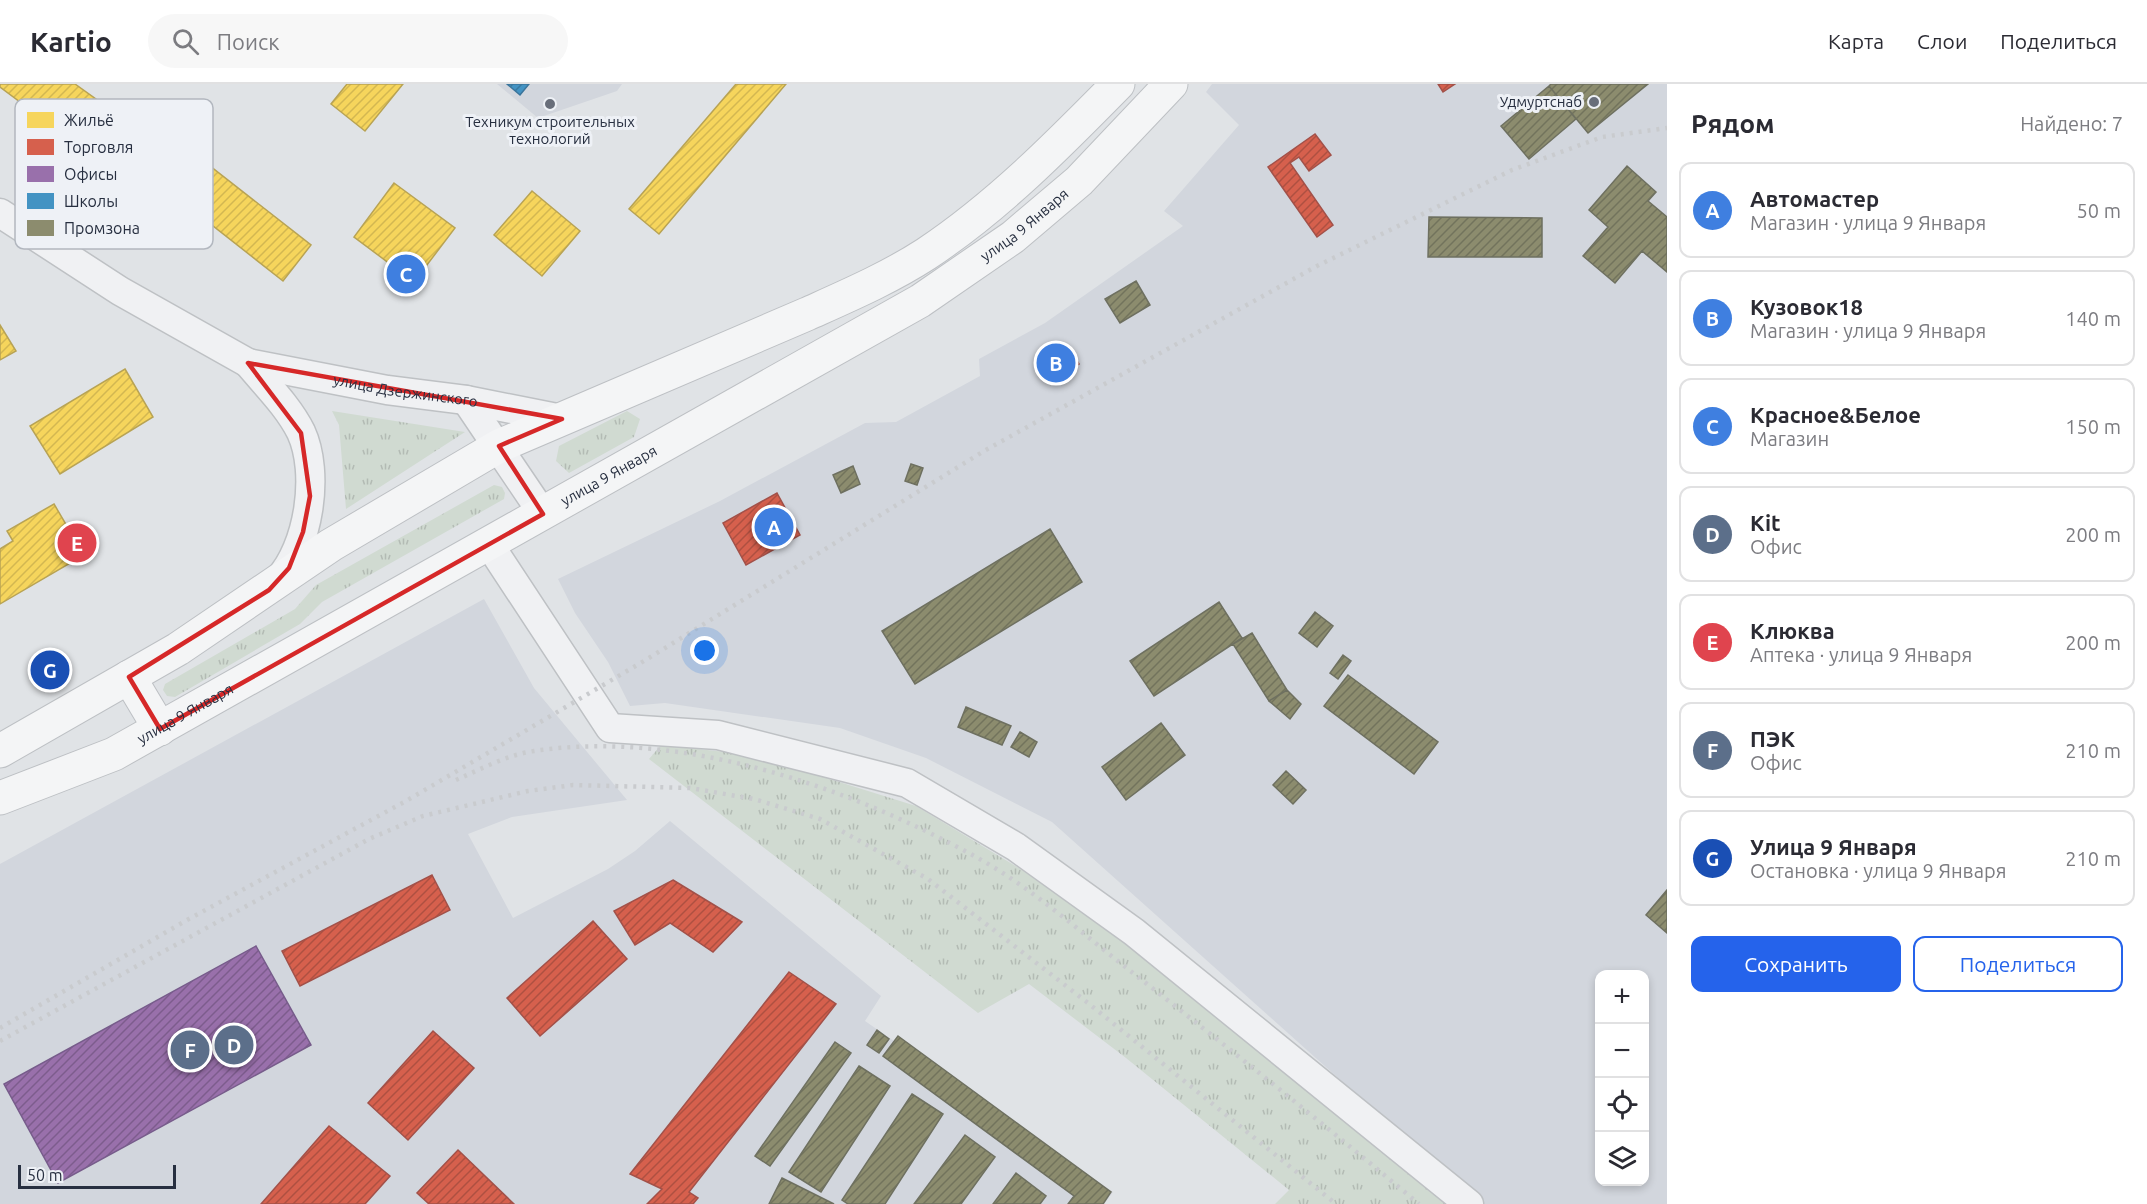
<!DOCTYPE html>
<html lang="ru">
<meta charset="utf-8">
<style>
:root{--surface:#fff;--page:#f7f7f7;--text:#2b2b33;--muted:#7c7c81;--line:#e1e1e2;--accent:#2563eb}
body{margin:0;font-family:Ubuntu,sans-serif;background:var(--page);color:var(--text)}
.controls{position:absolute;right:18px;bottom:18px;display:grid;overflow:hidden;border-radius:12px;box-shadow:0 3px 9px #0003}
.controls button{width:54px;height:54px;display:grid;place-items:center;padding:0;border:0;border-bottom:2px solid var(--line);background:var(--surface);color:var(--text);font:30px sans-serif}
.scale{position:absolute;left:18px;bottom:15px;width:158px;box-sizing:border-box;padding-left:6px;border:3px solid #272f40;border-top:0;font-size:16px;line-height:21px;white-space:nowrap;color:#272f40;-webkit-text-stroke:4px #eef1f6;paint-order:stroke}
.you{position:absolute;left:705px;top:567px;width:21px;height:21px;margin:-15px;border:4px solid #fff;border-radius:50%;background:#1a73e8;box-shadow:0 0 0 9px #1a73e833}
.badge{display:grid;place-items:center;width:39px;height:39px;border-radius:50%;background:var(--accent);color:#fff;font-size:20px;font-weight:700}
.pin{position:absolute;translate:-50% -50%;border:3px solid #fff;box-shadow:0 2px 6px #0006}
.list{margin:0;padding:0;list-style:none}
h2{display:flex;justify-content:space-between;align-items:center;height:78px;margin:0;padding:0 24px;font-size:26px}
h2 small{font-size:20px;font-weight:400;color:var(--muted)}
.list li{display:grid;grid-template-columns:39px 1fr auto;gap:18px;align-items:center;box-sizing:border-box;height:96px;margin:0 12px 12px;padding:0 12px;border:2px solid var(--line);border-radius:12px}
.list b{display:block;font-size:22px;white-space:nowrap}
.list p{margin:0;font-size:20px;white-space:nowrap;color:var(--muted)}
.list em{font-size:20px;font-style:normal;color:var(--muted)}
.actions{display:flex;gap:12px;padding:18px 24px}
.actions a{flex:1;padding:14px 0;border:2px solid var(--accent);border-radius:12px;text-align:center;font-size:21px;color:var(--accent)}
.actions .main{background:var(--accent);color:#fff}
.icon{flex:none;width:33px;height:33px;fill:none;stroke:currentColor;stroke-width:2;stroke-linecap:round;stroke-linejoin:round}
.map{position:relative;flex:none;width:1667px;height:1120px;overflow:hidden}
header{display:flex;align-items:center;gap:36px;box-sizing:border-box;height:84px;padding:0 30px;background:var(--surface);border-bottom:2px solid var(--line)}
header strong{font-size:28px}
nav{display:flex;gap:33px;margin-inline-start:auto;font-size:21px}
.search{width:420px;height:54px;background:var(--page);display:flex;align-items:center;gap:15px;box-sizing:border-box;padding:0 21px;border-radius:33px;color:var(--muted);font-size:22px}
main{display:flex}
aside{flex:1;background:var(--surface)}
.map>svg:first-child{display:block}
.built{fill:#d2d6dd;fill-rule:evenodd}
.grass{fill:url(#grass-tufts)}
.homes{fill:url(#homes-hatch);stroke:#b8a354;stroke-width:1.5}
.shops{fill:url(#shops-hatch);stroke:#a25149;stroke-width:1.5}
.offices{fill:url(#offices-hatch);stroke:#775c8b;stroke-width:1.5}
.schools{fill:url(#schools-hatch);stroke:#3b759c;stroke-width:1.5}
.industry{fill:url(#industry-hatch);stroke:#6e7060;stroke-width:1.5}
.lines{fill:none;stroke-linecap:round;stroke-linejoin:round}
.minor-casing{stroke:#bec1c4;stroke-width:31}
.major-casing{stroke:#bdc0c4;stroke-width:35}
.minor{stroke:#f0f1f3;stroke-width:28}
.major{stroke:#f4f5f6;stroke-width:33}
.rail{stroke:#c9cbce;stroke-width:4.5;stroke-dasharray:3 6;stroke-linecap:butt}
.marked{fill:none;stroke:#d62828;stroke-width:4.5;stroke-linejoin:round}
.poi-dot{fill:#686e7a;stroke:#eef1f6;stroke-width:2}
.labels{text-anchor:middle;stroke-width:6;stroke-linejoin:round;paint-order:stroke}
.poi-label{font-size:15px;fill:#272f40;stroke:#eef1f6;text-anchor:end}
.street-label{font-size:15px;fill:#272f40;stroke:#eef1f6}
.key{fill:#eef1f6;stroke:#b2b7bf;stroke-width:1.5}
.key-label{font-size:16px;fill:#272f40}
</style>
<header>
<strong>Kartio</strong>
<div class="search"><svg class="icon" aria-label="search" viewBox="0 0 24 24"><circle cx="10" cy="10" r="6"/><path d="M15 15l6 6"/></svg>Поиск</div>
<nav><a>Карта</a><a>Слои</a><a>Поделиться</a></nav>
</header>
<main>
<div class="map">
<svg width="1667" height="1120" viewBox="0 0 1667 1120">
<defs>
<pattern id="grass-tufts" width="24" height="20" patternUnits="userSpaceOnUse" patternTransform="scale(1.5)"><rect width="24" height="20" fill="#d0dad1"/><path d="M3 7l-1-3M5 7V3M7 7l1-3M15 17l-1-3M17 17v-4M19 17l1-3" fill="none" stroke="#b3bbb4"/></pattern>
<pattern id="homes-hatch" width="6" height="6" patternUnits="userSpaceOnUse" patternTransform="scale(1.5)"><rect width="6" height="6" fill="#f6d55c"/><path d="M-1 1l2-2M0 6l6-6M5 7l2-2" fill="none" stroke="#d3b751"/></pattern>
<pattern id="shops-hatch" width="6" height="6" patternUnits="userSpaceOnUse" patternTransform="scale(1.5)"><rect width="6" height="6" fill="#d6604d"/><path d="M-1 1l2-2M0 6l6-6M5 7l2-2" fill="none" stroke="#ae5041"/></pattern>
<pattern id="offices-hatch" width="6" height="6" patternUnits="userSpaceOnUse" patternTransform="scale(1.5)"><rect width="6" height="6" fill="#9970ab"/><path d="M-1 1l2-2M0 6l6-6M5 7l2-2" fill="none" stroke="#7d5c8d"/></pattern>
<pattern id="schools-hatch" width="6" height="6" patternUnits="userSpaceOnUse" patternTransform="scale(1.5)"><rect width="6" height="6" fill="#4393c3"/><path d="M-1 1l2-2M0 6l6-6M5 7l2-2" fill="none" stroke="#3878a0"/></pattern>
<pattern id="industry-hatch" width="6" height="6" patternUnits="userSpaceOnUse" patternTransform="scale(1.5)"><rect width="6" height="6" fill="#8c8c6e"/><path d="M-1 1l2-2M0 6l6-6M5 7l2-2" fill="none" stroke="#72735c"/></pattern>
</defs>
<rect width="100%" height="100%" fill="#e0e3e6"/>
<!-- built -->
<path class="built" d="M497 0H622L617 7 538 34Z
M1212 0H1667V1120H1479L1052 738 926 674 840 644 665 619 630 622 608 578 575 529 558 495 720 417 865 339 896 338 980 292 979 275 1045 239 1183 142 1164 127 1239 41 1206 8ZM1600 890H1644V1098H1600Z
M484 515 534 604 627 716 512 733 468 750 513 834 608 785 635 767 670 737 881 912 865 937 1113 1108 1104 1120H514L417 1109 429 1120H0V780Z"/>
<!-- grass -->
<path class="grass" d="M332 327 465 348 346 425 339 341Z
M627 327 640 335 634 353 569 389 556 377 559 362Z
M494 401 502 403 505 409 504 415 322 518 300 540 175 613 167 612 163 606 165 600 295 525 316 501Z
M661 661 753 671 916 722 1067 813 1448 1120H1275L1289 1106 1126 974 1029 900 978 929 649 675Z"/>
<!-- homes -->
<path class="homes" d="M0 0H75L100 18 71 56 0 3Z
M347 0H403L365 47 331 20Z
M736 0H786L659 150 629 125Z
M127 17 311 161 283 197 100 53Z
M394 99 455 144 414 198 354 153Z
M532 107 580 147 542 192 494 151Z
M0 241 16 267 0 276Z
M125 285 153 333 60 390 30 342Z
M54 420 84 471 0 520V465L13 457 7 447Z"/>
<!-- shops -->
<path class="shops" d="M1438 0H1455L1443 8Z
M1315 50 1331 71 1309 87 1299 73 1290 79 1333 141 1317 153 1268 83Z
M1067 261 1079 280 1049 298 1037 279Z
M777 409 800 451 746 481 723 439Z
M432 791 450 826 300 902 282 867Z
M673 796 742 838 713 868 670 839 635 861 614 827Z
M593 837 627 875 540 952 507 914Z
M789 888 836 920 689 1108 698 1114 693 1120H647L662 1105 630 1090Z
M433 947 474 984 408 1056 368 1019Z
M329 1042 390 1092 365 1120H261Z
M458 1066 514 1120H429L417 1109Z"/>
<!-- offices -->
<path class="offices" d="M256 862 311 961 58 1099 4 1000Z"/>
<!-- schools -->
<path class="schools" d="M507 0H529L520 11Z"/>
<!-- industry -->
<path class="industry" d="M1551 0H1648L1588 49 1549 2Z
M1549 2 1576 35 1529 75 1501 42Z
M1627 82 1656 108 1648 117 1667 133V188L1642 167 1615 199 1583 172 1608 143 1589 126Z
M1429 133 1542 134V173H1428Z
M1136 197 1150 221 1120 239 1105 215Z
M911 380 923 384 917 401 905 397Z
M853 382 860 400 841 409 833 391Z
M1050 445 1082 498 915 600 882 547Z
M1219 518 1242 554 1154 612 1130 577Z
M1315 528 1333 542 1317 563 1299 549Z
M1252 549 1287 606 1269 617 1233 560Z
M1343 571 1351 577 1338 595 1330 589Z
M1348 591 1438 658 1414 690 1324 622Z
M1287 606 1301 620 1290 635 1269 617Z
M966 623 1011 642 1002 661 958 643Z
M1161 639 1185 671 1126 716 1102 683Z
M1020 648 1037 658 1029 673 1011 663Z
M1286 687 1306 706 1293 720 1273 701Z
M1667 806V849L1646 831Z
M877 946 889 955 879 969 867 961Z
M898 952 1111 1108 1103 1120H1068L1074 1112 883 972Z
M835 958 851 969 770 1082 755 1072Z
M859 982 890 1002 821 1108 789 1088Z
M912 1010 943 1030 885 1120H848L842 1116Z
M965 1051 995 1073 961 1120H914Z
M1016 1089 1046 1112 1040 1120H993Z
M782 1094 834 1120H769Z"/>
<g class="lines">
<!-- minor casing -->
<g class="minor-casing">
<g id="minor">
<path id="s1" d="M0 129 120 207 248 279 387 306 466 316 562 335"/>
<path d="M248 279C266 301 288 322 301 348 320 389 309 463 278 496"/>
<path d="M466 316 543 430"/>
<path d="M489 460 610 644 718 651 907 699 1016 763 1134 848 1469 1120"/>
</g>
</g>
<!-- major casing -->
<g class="major-casing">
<g id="major">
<path d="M129 593 160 645"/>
<path d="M0 667 178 565 331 461 499 362 807 230C847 212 889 194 926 170 998 122 1058 61 1118 0"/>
<path id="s2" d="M0 714 114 670 920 217 1013 153 1079 97 1171 0"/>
</g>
</g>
<!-- minor -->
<use href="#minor" class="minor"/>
<!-- major -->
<use href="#major" class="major"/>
<!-- rail -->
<path class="rail" d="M456 696C481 685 507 671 534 667 681 645 849 703 976 773 1031 803 1084 851 1133 889 1230 965 1325 1041 1419 1120
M0 944 187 836 406 717 644 577 984 367 1317 182 1512 86 1602 53 1667 44
M0 957 369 755 423 732 528 707 573 701 690 704 754 715 820 735 928 795 1088 919 1336 1120"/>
</g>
<!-- marked area -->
<path class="marked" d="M248 279 562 335 499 362 543 430 160 645 129 593 269 506 289 484 303 448 310 412 301 349Z"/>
<!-- markers -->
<g class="poi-dot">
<circle cx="1594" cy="18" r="6"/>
<circle cx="550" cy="20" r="6"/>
</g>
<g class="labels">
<!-- poi labels -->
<g class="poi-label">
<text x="1582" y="23">Удмуртснаб</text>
<text x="550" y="43" text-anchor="middle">Техникум строительных<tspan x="550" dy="17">технологий</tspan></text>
</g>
<!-- street labels -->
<g class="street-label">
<text dy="5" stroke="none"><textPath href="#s2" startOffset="1176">улица 9 Января</textPath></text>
<text dy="5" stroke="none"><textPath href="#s1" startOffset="450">улица Дзержинского</textPath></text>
<text dy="5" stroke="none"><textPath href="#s2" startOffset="690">улица 9 Января</textPath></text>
<text dy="5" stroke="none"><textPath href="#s2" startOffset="204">улица 9 Января</textPath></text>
</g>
</g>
<!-- legend -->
<rect x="15" y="15" width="198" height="150" rx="9" class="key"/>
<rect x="27" y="28" width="27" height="16" fill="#f6d55c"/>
<rect x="27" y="55" width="27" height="16" fill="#d6604d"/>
<rect x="27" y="82" width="27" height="16" fill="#9970ab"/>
<rect x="27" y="109" width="27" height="16" fill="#4393c3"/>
<rect x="27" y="136" width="27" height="16" fill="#8c8c6e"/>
<g class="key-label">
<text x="64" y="42">Жильё</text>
<text x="64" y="69">Торговля</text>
<text x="64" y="96">Офисы</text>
<text x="64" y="123">Школы</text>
<text x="64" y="150">Промзона</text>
</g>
</svg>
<div class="controls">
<button>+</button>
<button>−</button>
<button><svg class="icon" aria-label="locate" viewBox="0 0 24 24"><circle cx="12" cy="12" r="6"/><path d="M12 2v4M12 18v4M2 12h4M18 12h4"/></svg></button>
<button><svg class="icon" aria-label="layers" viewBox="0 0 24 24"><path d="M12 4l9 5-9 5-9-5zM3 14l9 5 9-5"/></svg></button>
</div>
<div class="scale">50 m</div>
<div class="you"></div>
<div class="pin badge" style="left:774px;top:443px;background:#3f7fe0">A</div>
<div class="pin badge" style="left:1056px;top:279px;background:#3f7fe0">B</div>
<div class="pin badge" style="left:406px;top:190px;background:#3f7fe0">C</div>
<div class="pin badge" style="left:234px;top:961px;background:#5c6f8a">D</div>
<div class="pin badge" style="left:77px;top:459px;background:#e0444e">E</div>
<div class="pin badge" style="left:190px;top:966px;background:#5c6f8a">F</div>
<div class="pin badge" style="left:50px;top:586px;background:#1a4fb4">G</div>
</div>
<aside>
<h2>Рядом<small>Найдено: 7</small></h2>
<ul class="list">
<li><span class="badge" style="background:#3f7fe0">A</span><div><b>Автомастер</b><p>Магазин · улица 9 Января</p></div><em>50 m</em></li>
<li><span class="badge" style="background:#3f7fe0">B</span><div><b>Кузовок18</b><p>Магазин · улица 9 Января</p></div><em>140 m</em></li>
<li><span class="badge" style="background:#3f7fe0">C</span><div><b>Красное&amp;Белое</b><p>Магазин</p></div><em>150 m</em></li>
<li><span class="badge" style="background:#5c6f8a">D</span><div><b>Kit</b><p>Офис</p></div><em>200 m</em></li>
<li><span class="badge" style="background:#e0444e">E</span><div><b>Клюква</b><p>Аптека · улица 9 Января</p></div><em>200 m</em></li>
<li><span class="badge" style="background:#5c6f8a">F</span><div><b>ПЭК</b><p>Офис</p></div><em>210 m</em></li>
<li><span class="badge" style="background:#1a4fb4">G</span><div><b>Улица 9 Января</b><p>Остановка · улица 9 Января</p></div><em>210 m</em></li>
</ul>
<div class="actions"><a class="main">Сохранить</a><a>Поделиться</a></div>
</aside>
</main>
